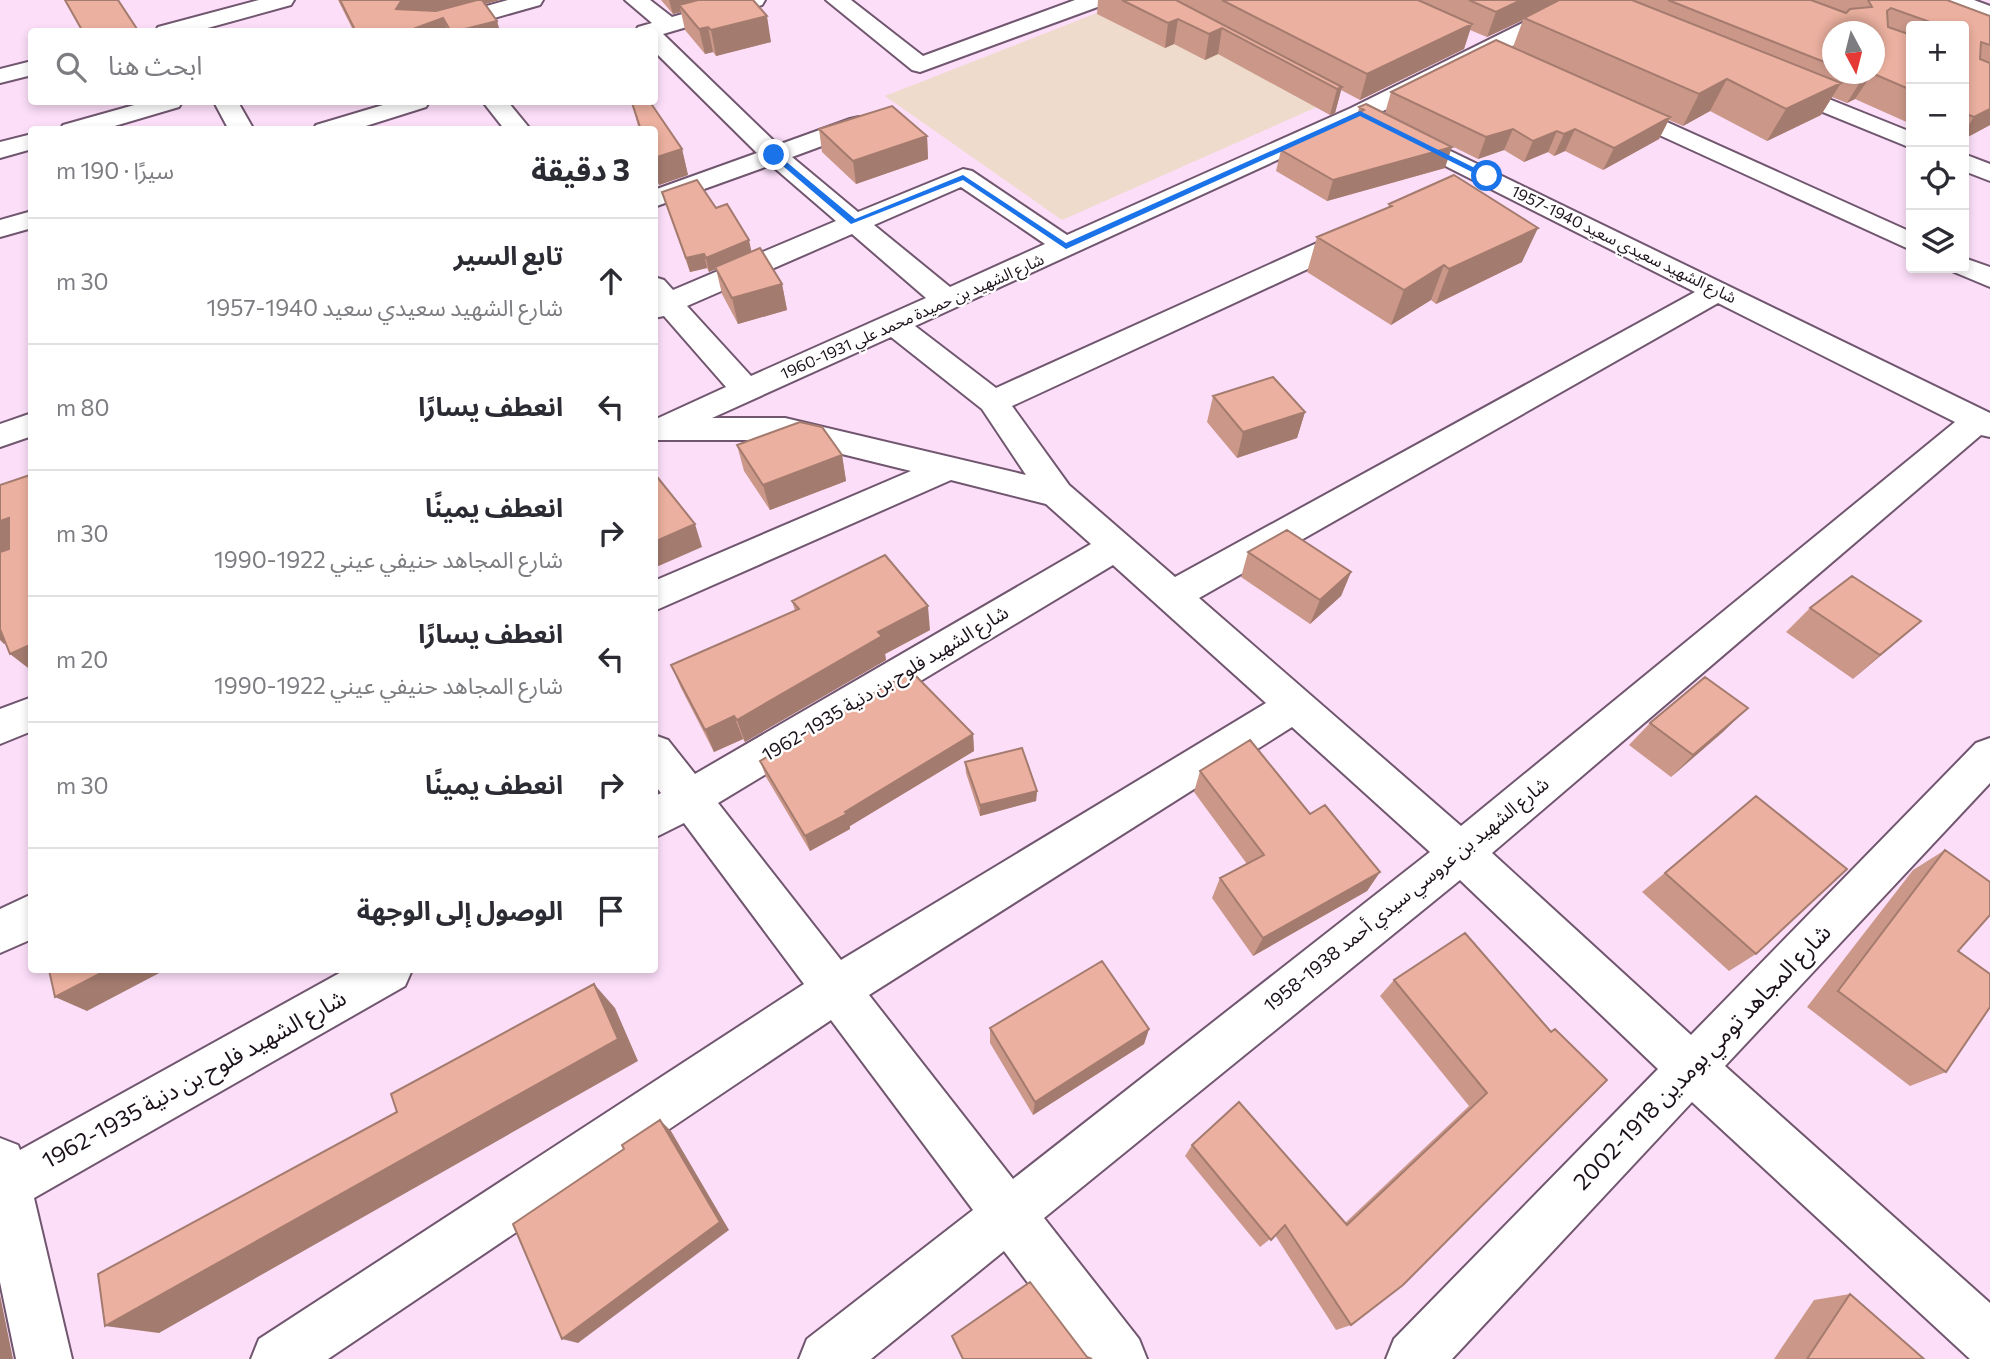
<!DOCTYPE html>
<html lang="ar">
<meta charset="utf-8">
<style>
:root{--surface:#fff;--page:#f2f2f3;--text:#2b2b33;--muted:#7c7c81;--line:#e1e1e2}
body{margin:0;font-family:Commissioner,"Noto Sans Arabic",sans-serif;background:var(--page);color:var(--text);direction:rtl}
.controls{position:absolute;right:21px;top:21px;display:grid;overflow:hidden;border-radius:7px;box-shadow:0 4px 10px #0003}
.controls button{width:63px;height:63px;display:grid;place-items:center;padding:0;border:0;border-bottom:2px solid var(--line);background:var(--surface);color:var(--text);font:35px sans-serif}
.compass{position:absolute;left:1822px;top:21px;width:63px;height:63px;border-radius:50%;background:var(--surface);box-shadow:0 4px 10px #0003;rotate:173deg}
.stop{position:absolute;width:21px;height:21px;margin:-16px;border:5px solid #1a73e8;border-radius:50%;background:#fff}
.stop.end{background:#1a73e8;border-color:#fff;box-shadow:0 2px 7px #0008}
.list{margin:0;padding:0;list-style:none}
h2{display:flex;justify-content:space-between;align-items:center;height:91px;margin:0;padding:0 28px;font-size:30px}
h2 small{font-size:23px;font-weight:400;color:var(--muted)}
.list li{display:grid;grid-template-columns:46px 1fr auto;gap:21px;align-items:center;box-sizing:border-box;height:126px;padding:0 28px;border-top:2px solid var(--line)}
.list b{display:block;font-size:26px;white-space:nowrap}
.list p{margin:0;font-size:23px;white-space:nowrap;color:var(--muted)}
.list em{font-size:23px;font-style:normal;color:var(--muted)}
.icon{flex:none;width:38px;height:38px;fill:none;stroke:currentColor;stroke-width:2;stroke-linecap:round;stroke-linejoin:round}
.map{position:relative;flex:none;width:1990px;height:1359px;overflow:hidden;direction:ltr}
.search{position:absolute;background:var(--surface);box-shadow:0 4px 10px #0003;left:28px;top:28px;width:630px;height:77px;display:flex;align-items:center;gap:18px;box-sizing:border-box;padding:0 24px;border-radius:7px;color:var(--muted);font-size:26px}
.panel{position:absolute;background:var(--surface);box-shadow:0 4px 10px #0003;left:28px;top:126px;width:630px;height:847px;border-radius:7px;direction:rtl}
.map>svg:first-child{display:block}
.education{fill:#eedbcb}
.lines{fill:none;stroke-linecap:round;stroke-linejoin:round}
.minor-casing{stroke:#70566e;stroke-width:4}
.minor{fill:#fff;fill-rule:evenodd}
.wall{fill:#ca9789;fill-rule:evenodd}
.shaded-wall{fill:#a47b6f}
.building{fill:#ebb09f;stroke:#a47b6f;stroke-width:2}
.route{fill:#1a73e8}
.labels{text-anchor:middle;stroke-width:5;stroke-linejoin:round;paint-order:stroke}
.far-street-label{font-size:16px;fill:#1b111a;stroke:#fff}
.street-label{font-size:19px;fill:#1b111a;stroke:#fff}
.near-street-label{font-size:23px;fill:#1b111a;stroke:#fff}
</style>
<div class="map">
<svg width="1990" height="1359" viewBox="0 0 1990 1359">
<rect width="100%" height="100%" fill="#fcdef9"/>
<!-- education -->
<path class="education" d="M1130 0 1326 103 1062 220 885 96Z"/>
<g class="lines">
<!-- minor casing -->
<g class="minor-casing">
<path id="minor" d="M259 0H294L291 5 193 32H155L158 27Z
M508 0H543L540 5 445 32H408L411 27Z
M625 0H650L672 17 731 0H765L762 5 663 34 778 145 850 119 859 117 868 119 871 124 868 129 792 157 858 212 963 169 972 171 1067 235 1351 108 1569 0H1597L1594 5 1369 118 915 326 996 388 1348 229 1358 227 1368 229 1372 235 1368 241 1012 406 1069 485 1175 577 1695 292 1392 139 1389 134 1392 129 1401 127 1990 413V437L1981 435 1492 853 1691 1035 1976 743 1990 738V783L1725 1066 1990 1303V1359H1970L1692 1102 1452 1359H1386L1394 1339 1658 1069 1460 880 1044 1218 1139 1339 1147 1359H1085L1004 1251 871 1359H799L807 1339 973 1210 831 1020 328 1359H251L259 1339 804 984 684 823 654 838V797L661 793 654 784V735L668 740 695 774 1091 544 1046 504 951 480 654 611V581L911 471 785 440H654V420L726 387 664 316 654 318V277L664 280 673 290 836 221 771 165 654 207V190L757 153 654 51V32H635L638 27 652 23ZM961 187 1045 244 950 287 874 225ZM852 234 926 298 751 376 687 306ZM1718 303 1955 422 1461 826 1199 598ZM891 337 982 409 1026 475 785 418H712ZM1113 565 1266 703 841 960 718 803ZM1292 727 1430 852 1013 1179 869 995Z
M826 0H851L923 56 1075 0H1106L1103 5 920 72 912 70Z
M1942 0H1974L1990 6V20L1945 5Z
M32 61V75L0 83V69Z
M1779 79 1911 132V148L1771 91 1767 86 1771 81Z
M1618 100 1911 232V250L1609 112 1606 107 1609 102Z
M145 102H182L179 107 101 130H60L63 125Z
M214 102H238L254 130H229Z
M393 102H429L426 107 353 130H313L316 125Z
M483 102H508L531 130H505Z
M32 134V149L0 158V142Z
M1964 154 1990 164V181L1964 171Z
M32 211V228L0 237V220Z
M1964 258 1990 267V287L1954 272 1951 268H1964Z
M32 413V436L0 447V424Z
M32 697V731L0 744V709Z
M32 894V939L0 953V909Z
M345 970H412L405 986 34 1198 72 1359H16L0 1282V1138L18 1145 20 1150Z"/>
</g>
<!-- minor -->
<use href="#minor" class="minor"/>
</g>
<!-- wall -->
<path class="wall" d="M338 0H500L485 4 497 21 500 32H354Z
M661 0H753L771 42 716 56 713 52 705 54 685 30 681 12 673 14Z
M1098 0H1947L1990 16V125L1964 139V26H1911V124L1855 99 1847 103 1832 97 1821 115 1767 141 1710 111 1683 126 1669 120 1659 139 1603 170 1565 151 1554 156 1548 152 1524 162 1504 150 1478 159 1385 113 1391 92 1513 47 1523 20 1487 37 1470 30 1464 49 1360 100 1341 90 1335 113 1330 115 1218 54 1205 60 1174 44 1165 48 1097 14ZM1832 32 1874 74H1832Z
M634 102H650L682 149 688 175 659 185 654 173V130H639L632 103Z
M1366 104 1445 168 1327 201 1276 171 1281 150 1358 113 1359 107Z
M819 129 927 136 928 159 856 184 822 152Z
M662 192 716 208 752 252 782 284 787 310 738 324 722 294 716 269 709 272 707 268 690 272 666 205Z
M1389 204 1522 262 1436 304 1431 300 1391 325 1307 272 1317 237 1388 208Z
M1213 396 1305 412 1297 438 1237 458 1207 422Z
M737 445 842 455 846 481 770 510 744 471Z
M1248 552 1351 572 1341 596 1310 624 1241 577Z
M792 601 930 630 885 654 886 660 745 742 743 739 714 752 681 688 671 665 795 611Z
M1810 608 1921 621 1853 679 1786 632Z
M1650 723 1724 731 1671 777 1629 745Z
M973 734 974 751 850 826V829L810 851 766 777 760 761Z
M965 762 1037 791 1036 801 980 816 966 773Z
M1200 771 1310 814 1380 872 1367 891 1253 956 1212 898 1220 878 1247 864 1194 792Z
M1756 796V954L1729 971 1642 892Z
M1945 850 1958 951 1946 1072 1910 1086 1807 1007 1913 870Z
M1394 980 1551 1031 1351 1325 1336 1330 1275 1235 1260 1247 1185 1156 1192 1145 1345 1223 1469 1106 1380 996Z
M990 1028 1149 1029 1144 1044 1033 1115 990 1043Z
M1850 1294 1924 1359H1774L1814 1300Z"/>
<!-- shaded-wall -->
<path class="shaded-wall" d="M405 0H500L410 24 443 18 448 32H405L396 9 401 1Z
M669 0H723L679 5 681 12 673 14Z
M1521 0H1559L1524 18 1523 20 1487 37 1496 12Z
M767 16 771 42 716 56 711 30Z
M1178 19 1174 44 1165 48 1168 23Z
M497 21 500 32H453Z
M1472 24 1464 49 1360 100 1367 74Z
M708 27 713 52 705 54 699 29Z
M1222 28 1218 54 1205 60 1209 34Z
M1872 74 1855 99 1847 103 1863 77Z
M1727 79 1710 111 1683 126 1699 94Z
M1841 83 1821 115 1767 141 1786 109Z
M1342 87 1335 113 1330 115 1337 89Z
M1990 109V125L1964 139V132L1974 117Z
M1670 117 1659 139 1603 170 1614 148Z
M1513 129 1504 150 1478 159 1486 137Z
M1575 129 1565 151 1554 156 1564 134Z
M1557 131 1548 152 1524 162 1533 141Z
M927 136 928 159 856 184 853 161Z
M1452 147 1445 168 1327 201 1333 180Z
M682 149 688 175 659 185 654 169V158Z
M1538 228 1522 262 1436 304 1449 269Z
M749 240 752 254 709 272 706 258Z
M704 254 707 268 690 272 686 258Z
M1444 265 1431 300 1391 325 1404 290Z
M782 284 787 310 738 324 732 298Z
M1305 412 1297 438 1237 458 1243 432Z
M842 455 846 481 770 510 763 485Z
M9 518 32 539 0 552V521Z
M695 524 702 547 654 568V542Z
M1351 572 1341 596 1310 624 1320 600Z
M928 606 930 630 885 654 886 660 745 742 737 720 878 632Z
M0 619 21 636 4 644 0 640Z
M1921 621 1893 645 1853 679 1880 655Z
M32 644V671L10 654Z
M1748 708 1724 731 1671 777 1693 755Z
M734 716 743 739 714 752 705 730Z
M973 734 974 751 850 826V829L810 851 805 836Z
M1037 791 1036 801 980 816V805Z
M1380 872 1367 891 1253 956 1263 938Z
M107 970H165L87 1011 55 997Z
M594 984 615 1008 638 1061 159 1333 105 1326Z
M1149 1029 1144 1044 1033 1115 1035 1102Z
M660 1120 671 1131 729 1230 578 1343 562 1339Z
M0 1295 13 1359H0Z"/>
<!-- building -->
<path class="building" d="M65 0H118L139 32H83Z
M340 0H405L401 1 396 9 436 11 477 0H482L497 21 453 32H451L443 18 405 32H356Z
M698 0H753L767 16 711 30 708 27 699 29 679 5Z
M1122 0H1176L1342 87 1337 89 1222 28 1209 34 1178 19 1168 23Z
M1222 0H1418L1472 24 1367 74Z
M1469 0H1521L1496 12Z
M1559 0H1632L1841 83 1786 109 1727 79 1699 94 1524 18Z
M1668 0H1811L1846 13 1850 9 1872 7 1868 0H1947L1990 16V45L1981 42 1980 59 1990 63V109L1974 117 1964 113V26H1930V22L1891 8 1887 11 1888 27 1911 35V90L1874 74V32H1832V65Z
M1496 40 1670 117 1614 148 1575 129 1564 134 1557 131 1533 141 1513 129 1486 137 1391 92Z
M1854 74H1870L1863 77Z
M634 102H650L682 149 654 158V130H641L632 103Z
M1366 104 1452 147 1333 180 1281 150 1364 110 1359 107Z
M892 106 927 136 853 161 819 129Z
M1454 175 1538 228 1449 269 1444 265 1404 290 1317 237 1392 206 1389 204Z
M697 180 716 208 727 204 749 240 706 258 704 254 686 258 662 192Z
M760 248 782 284 732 298 715 267Z
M1273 377 1305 412 1243 432 1213 396Z
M800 422 822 427 842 455 763 485 737 445Z
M654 473 695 524 654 542Z
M30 475 32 478V644L10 654 0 629V552L9 549V518L0 521V485Z
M1287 530 1351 572 1320 600 1248 552Z
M885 555 928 606 878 632 882 636 737 720 734 716 705 730 671 665 799 609 792 601Z
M1852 576 1921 621 1880 655 1810 608Z
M911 671 973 734 845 812 847 814 805 836 760 761Z
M1705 677 1748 708 1693 755 1650 723Z
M1250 740 1310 814 1325 805 1380 872 1263 938 1220 878 1264 855 1200 771Z
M1022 748 1037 791 980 805 965 762Z
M1756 796 1847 869 1756 954 1665 873Z
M1945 850 1990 882V915L1958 951 1990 974V1007L1946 1072 1838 991Z
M1465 933 1551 1032 1555 1029 1607 1080 1403 1285 1351 1325 1285 1225 1271 1240 1192 1145 1239 1102 1347 1225 1487 1093 1394 980Z
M1102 961 1149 1029 1035 1102 990 1028Z
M49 970H107L55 997Z
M594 984 618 1039 105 1326 98 1274 397 1112 391 1094Z
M660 1120 720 1222 562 1339 513 1224 624 1149 622 1145Z
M1030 1282 1087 1357 1092 1359H963L952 1336Z
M1850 1294 1924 1359H1807Z"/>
<!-- route -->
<path class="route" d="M1360 111 1491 176 1484 178 1360 116 1066 249 963 180 851 224 770 155 777 154 855 219 963 175 1066 243Z"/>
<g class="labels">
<!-- far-street labels -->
<g class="far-street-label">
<text transform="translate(1624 244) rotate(26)" y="6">شارع الشهيد سعيدي سعيد 1940-1957</text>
<text transform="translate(912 316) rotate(-24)" y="6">شارع الشهيد بن حميدة محمد علي 1931-1960</text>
</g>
<!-- street labels -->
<g class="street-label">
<text transform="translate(885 683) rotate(-31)" y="7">شارع الشهيد فلوح بن دنية 1935-1962</text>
<text transform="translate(1406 894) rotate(-39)" y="7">شارع الشهيد بن عروسي سيدي أحمد 1938-1958</text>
</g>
<!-- near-street labels -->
<g class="near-street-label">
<text transform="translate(1702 1057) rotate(-46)" y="8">شارع المجاهد تومي بومدين 1918-2002</text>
<text transform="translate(194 1079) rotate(-29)" y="8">شارع الشهيد فلوح بن دنية 1935-1962</text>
</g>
</g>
</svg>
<div class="controls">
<button>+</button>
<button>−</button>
<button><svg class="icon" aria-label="locate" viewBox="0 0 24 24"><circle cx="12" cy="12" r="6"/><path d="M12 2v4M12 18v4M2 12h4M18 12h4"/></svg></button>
<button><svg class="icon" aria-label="layers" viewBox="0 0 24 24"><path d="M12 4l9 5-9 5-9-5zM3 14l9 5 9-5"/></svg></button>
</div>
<svg class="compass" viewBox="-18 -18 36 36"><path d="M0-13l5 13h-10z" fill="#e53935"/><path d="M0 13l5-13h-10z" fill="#7c7c81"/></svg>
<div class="stop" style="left:1487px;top:176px"></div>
<div class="stop end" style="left:774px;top:155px"></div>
<div class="search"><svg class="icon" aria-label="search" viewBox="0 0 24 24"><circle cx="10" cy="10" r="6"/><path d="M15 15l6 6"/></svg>ابحث هنا</div>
<section class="panel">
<h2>3 دقيقة<small>سيرًا · 190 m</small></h2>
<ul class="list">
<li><svg class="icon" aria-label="ahead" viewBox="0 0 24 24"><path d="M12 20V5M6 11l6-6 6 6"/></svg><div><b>تابع السير</b><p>شارع الشهيد سعيدي سعيد 1940-1957</p></div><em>30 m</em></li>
<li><svg class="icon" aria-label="left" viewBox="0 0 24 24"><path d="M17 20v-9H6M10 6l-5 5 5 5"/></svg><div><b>انعطف يسارًا</b></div><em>80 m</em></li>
<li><svg class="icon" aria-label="right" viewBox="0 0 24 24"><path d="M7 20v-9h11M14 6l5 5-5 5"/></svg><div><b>انعطف يمينًا</b><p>شارع المجاهد حنيفي عيني 1922-1990</p></div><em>30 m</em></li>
<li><svg class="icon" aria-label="left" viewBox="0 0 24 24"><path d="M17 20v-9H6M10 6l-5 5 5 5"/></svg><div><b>انعطف يسارًا</b><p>شارع المجاهد حنيفي عيني 1922-1990</p></div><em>20 m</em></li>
<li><svg class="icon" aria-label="right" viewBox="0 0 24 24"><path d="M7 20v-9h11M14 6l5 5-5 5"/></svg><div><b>انعطف يمينًا</b></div><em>30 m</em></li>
<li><svg class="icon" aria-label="arrive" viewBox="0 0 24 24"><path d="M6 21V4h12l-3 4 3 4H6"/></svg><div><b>الوصول إلى الوجهة</b></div></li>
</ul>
</section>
</div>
